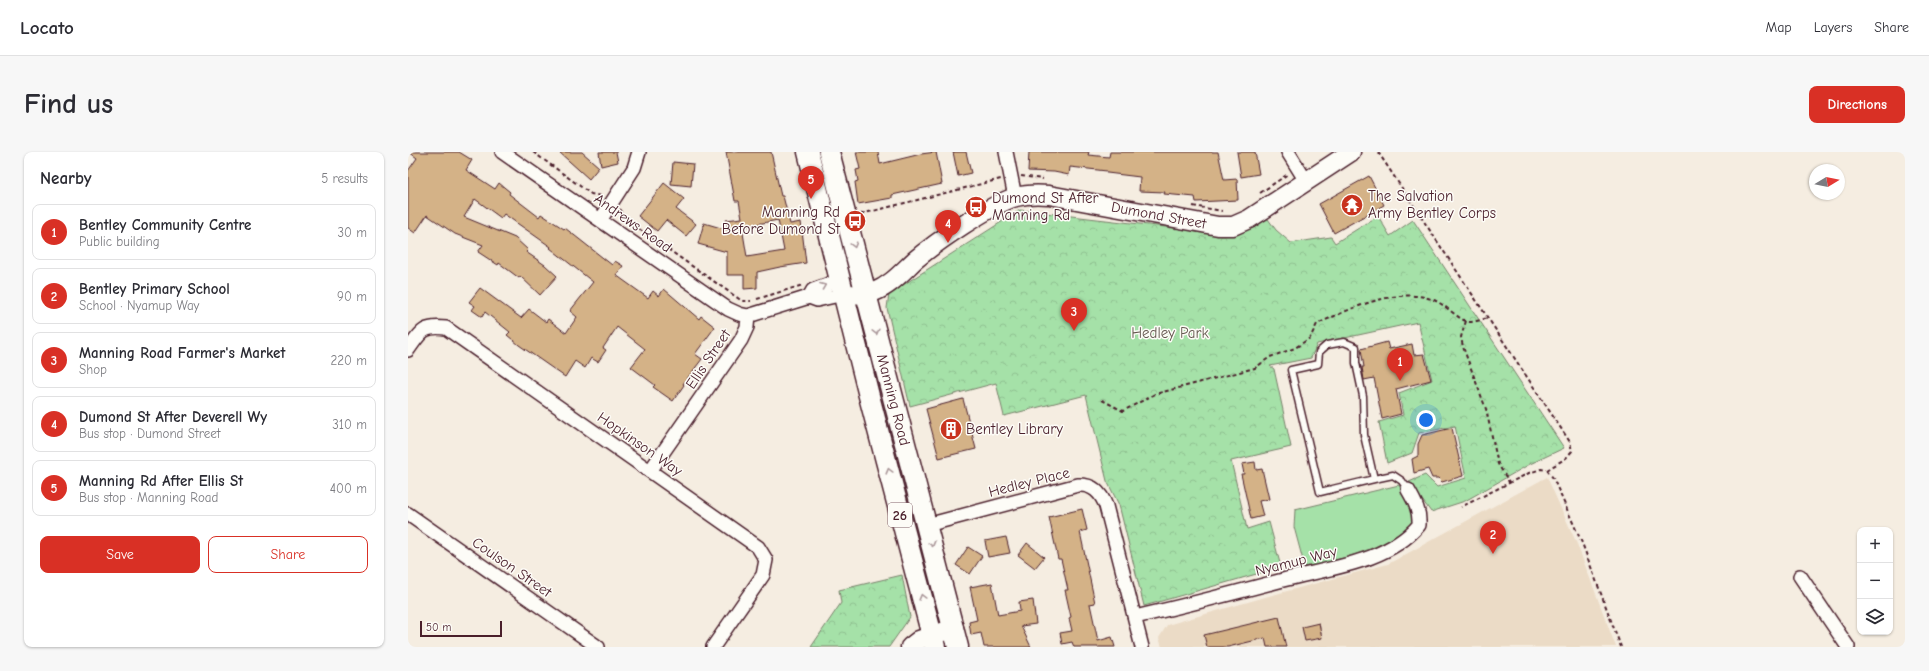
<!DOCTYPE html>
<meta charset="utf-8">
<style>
:root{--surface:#fff;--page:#f7f7f7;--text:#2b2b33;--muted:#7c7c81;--line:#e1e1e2;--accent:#d93025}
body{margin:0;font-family:"Comic Neue",sans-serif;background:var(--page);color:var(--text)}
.controls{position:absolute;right:12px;bottom:12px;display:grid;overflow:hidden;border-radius:8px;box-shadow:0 1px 3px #0004}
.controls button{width:36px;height:36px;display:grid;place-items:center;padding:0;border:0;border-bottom:1px solid var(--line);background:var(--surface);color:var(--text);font:20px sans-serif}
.compass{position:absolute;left:1401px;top:12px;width:36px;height:36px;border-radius:50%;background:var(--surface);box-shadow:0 1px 3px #0004;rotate:80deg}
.scale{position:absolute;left:12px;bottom:10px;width:82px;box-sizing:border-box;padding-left:4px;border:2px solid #4a1f2b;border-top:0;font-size:11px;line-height:14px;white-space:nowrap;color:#4a1f2b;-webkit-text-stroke:3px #fdfcf7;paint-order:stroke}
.you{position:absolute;left:1018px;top:268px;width:14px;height:14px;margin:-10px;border:3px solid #fff;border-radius:50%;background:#1a73e8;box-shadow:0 0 0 6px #1a73e833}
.badge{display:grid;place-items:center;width:26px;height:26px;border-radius:50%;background:var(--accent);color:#fff;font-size:13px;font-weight:700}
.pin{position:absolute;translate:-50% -33px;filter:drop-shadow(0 1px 2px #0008)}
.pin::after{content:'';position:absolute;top:21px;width:14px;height:12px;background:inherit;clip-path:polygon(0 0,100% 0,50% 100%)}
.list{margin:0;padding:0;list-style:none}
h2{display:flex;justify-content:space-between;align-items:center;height:52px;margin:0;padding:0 16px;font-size:17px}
h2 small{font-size:13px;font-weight:400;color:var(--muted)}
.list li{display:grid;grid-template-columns:26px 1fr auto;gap:12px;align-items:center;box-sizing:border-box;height:56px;margin:0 8px 8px;padding:0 8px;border:1px solid var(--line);border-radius:8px}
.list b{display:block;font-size:15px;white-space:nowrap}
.list p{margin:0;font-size:13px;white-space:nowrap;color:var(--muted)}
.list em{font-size:13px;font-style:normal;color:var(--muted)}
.actions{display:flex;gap:8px;padding:12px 16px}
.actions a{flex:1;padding:9px 0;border:1px solid var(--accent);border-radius:8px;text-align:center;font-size:14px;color:var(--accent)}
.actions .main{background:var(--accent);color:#fff}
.icon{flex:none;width:22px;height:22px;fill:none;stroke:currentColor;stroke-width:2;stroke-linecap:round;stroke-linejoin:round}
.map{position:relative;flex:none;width:1497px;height:495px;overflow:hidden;border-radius:8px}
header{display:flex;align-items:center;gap:24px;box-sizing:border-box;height:56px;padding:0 20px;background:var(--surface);border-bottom:1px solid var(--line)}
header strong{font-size:19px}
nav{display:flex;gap:22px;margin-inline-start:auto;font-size:14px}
.intro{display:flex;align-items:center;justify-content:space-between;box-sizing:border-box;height:96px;padding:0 24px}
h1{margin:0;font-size:28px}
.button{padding:10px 18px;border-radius:8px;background:var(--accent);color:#fff;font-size:14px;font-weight:700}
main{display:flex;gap:24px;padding:0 24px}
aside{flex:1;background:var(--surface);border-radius:8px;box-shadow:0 1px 3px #0004}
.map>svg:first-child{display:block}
.built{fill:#ebdbc6}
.park{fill:url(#park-crowns);stroke:#78806a}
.garden{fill:#a5e1a8;stroke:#78806a}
.building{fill:#d4b287;stroke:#4a1f2b;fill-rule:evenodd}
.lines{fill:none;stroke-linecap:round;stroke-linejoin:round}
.lane-casing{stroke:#4a1f2b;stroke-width:9}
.street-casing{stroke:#4a1f2b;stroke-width:16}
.secondary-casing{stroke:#4a1f2b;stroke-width:21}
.primary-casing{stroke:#4a1f2b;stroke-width:23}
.path{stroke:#4a1f2b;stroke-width:2;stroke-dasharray:4 3;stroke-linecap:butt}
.lane{stroke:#fdfcf7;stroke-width:6}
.street{stroke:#fdfcf7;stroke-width:13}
.secondary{stroke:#fdfcf7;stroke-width:18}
.primary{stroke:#fdfcf7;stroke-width:20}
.oneway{stroke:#ac999b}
.labels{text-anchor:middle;stroke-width:3;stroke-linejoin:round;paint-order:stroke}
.shield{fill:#fdfcf7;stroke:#806168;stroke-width:1}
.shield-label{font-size:14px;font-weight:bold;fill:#4a1f2b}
.poi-label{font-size:15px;fill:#4a1f2b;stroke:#fdfcf7;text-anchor:start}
.street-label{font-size:15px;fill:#4a1f2b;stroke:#fdfcf7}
.park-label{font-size:15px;fill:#655950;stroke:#fdfcf7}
</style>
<header>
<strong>Locato</strong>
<nav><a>Map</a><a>Layers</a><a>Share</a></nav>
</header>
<div class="intro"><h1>Find us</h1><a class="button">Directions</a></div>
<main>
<aside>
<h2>Nearby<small>5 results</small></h2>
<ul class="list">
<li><span class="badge">1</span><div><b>Bentley Community Centre</b><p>Public building</p></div><em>30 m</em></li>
<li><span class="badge">2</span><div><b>Bentley Primary School</b><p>School · Nyamup Way</p></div><em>90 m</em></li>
<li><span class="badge">3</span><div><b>Manning Road Farmer's Market</b><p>Shop</p></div><em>220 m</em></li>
<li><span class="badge">4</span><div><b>Dumond St After Deverell Wy</b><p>Bus stop · Dumond Street</p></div><em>310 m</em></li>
<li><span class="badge">5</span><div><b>Manning Rd After Ellis St</b><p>Bus stop · Manning Road</p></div><em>400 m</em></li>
</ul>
<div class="actions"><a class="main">Save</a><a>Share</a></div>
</aside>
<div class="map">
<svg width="1497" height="495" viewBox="0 0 1497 495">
<defs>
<pattern id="park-crowns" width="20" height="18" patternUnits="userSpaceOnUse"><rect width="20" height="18" fill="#a5e1a8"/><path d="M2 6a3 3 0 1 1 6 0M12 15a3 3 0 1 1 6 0" fill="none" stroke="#90c191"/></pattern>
</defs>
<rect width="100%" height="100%" fill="#f5ede1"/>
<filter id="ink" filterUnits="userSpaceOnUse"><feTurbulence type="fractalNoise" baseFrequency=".025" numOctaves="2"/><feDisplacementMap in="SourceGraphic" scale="8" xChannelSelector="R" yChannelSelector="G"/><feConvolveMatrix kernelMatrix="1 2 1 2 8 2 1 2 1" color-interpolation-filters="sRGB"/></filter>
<g filter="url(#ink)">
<!-- built -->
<path class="built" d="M1139 325 1169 392 1208 495H754L751 486 759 473 861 444 980 412Z"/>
<!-- park -->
<path class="park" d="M612 58 826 83 860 67 868 78 883 91 923 85 927 91 970 64 982 84 1005 68 1156 296 1122 312 1057 349 1023 360 1001 330 1017 323 1029 335 1058 326 1047 274 1011 281 1004 301 979 311 971 270 995 263 991 241 1024 228 1010 170 909 192 903 206 862 214 866 217 883 295 823 309 839 377 861 370 873 415 736 454 711 353 699 329 678 243 596 264 588 231 502 254 479 156 481 142Z
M494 423 502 465 481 495H403L433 451 431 438Z"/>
<!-- garden -->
<path class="garden" d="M991 333 1005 360V371C973 399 937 405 897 416L886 375 887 358Z"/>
<!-- building -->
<path class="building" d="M1 0H51L64 8 58 18 87 37 91 31 102 40 101 42 131 65 133 62 156 77 157 76 204 113 207 109 215 114 208 123 240 146 245 139 251 144 256 137 291 167 293 164 307 175 287 202 294 207 275 232 276 233 265 249 245 235 247 233 223 215 237 197 209 175 195 196 198 198 190 210 183 206 177 216 167 209 157 225 111 193 99 183 102 180 77 160 74 165 64 158 67 154 61 150 72 136 113 166 121 157 138 170 140 167 158 181 169 165 162 159 185 130 142 96 143 95 96 62 93 66 67 47 56 65 107 86 120 98 118 100 137 113 149 124 132 143 112 124 111 126 91 111 90 113 70 100 75 93 47 82 19 63 7 81 0 76V19L9 6Z
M151 0H174L191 15 181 27Z
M191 0H208L210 10 193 14Z
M318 0H363L373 44H375L382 72 393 70 398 111 372 115 349 120V136L336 137V123H319V100L290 92 296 71 320 78 318 68 334 66 331 49H327ZM370 68 376 99 339 105 334 75Z
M448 0H470L472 12 513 2 528 0 534 32 484 43V46L450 52 447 30 450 29 448 18 452 17Z
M545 0H558L563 21 550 24Z
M621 0H681L680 3 701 5 702 0H810L816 28 829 27 830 48 788 50 787 45 756 42 757 40 731 39 732 25 699 21V19L662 15 661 23 646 20 620 19Z
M829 0H847L851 22 833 25Z
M265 10 285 12 283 34 263 32Z
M961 24 976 53 926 81 911 52Z
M256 31 276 47 268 57 288 72 278 84 258 68 249 79 230 64Z
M979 190 981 197 1004 192 1006 203 1016 202 1023 228 988 237 993 262 974 267 966 226 956 228 954 215H956L953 197Z
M555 247 568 297 531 306 518 257Z
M1044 276 1055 324 1034 330 1030 326H1024L1020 317 1006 321 1004 307 1010 304V292L1014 283Z
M847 310 848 318 854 317 861 347 851 349 855 364 843 367 833 322H836L834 312Z
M674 357 679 378 672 380 687 451 682 452 690 489 704 485 707 495H666L664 490 654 492 652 481 664 479 661 466 663 465 657 438H660L653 407H650L641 365Z
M598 385 602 401 580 405 577 389Z
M619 391 636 405 627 416 610 403Z
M560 395 574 404 562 422 548 413Z
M584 431 590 463 612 459 611 450 625 448 628 472 613 474 623 495H576L573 481 563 483 561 470 569 468 562 435Z
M871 465 878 495H859L857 486 820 495H799L796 483Z
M911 471 914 486 897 489 894 475Z"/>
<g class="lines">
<!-- lane casing -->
<g class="lane-casing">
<path id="lane" d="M936 190 948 195V211L955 244 956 283 966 327 912 340 883 218 910 212 911 200 919 193Z
M966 327 985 323 994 329 1000 338"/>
</g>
<!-- street casing -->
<g class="street-casing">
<path id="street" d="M94 0 320 157 331 162 340 164
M598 0 607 45
M880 0 898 29
M193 67 226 16 231 0
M401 145 405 138 432 128
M0 198C13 180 15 173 38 176L350 395 358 408 355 423 305 495
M242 319 333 188 339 175 340 164 401 145 409 148 436 142
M0 362 190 495
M519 373 670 333C685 332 693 341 698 354L734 495
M1392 424 1440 495
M727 465C777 454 826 441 875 428 920 416 979 411 1011 373 1012 359 1007 350 1000 338"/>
</g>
<!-- secondary casing -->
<g class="secondary-casing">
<g id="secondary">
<path id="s1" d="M436 142C446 142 457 144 466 140 483 133 494 120 507 108 527 91 583 52 608 45 619 42 630 42 641 43L810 74H825L841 67 943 0"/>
<path d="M502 495 511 488 546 476"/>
</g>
</g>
<!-- primary casing -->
<g class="primary-casing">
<g id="primary">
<path d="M400 0 461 244 527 495"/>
<path id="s2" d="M421 0 550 495"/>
</g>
</g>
<!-- path -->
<path class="path" d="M125 0 183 42 194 44
M970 0 1162 290 1164 299 1158 306 1139 318 1133 317 1121 321 1053 355
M613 24 635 27
M852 41 880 22
M785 54 814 59
M212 57 221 70 334 149H343
M453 62 593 27
M349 147 395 133
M1058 169 1053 185 1055 195 1078 257 1090 312 1101 330
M694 248 715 259 747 242 847 216 862 205 887 196 902 186 909 172C942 157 987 135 1023 147 1037 151 1052 170 1062 170 1067 170 1075 167 1080 166
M1139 318 1145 326 1174 391 1213 495"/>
<!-- lane -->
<use href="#lane" class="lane"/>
<!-- street -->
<use href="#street" class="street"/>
<!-- secondary -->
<use href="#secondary" class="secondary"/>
<!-- primary -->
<use href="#primary" class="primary"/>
</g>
<!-- one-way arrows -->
<defs><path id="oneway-chevron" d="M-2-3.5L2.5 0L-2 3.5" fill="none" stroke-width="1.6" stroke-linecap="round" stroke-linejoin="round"/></defs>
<g class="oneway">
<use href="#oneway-chevron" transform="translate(446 93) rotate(75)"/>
<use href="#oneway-chevron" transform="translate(415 134) rotate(-21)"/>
<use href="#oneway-chevron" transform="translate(468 180) rotate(76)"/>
<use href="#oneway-chevron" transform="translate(481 319) rotate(-105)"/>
<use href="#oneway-chevron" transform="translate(524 392) rotate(75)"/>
<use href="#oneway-chevron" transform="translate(514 445) rotate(-105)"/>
</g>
</g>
<!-- icons -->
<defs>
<g id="temple-disc" transform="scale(1.15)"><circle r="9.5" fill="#c8321e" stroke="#fdfcf7"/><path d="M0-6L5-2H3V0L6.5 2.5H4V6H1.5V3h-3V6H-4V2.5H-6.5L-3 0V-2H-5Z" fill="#fff"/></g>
<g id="bus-disc" transform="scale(1.15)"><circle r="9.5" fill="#c8321e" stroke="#fdfcf7"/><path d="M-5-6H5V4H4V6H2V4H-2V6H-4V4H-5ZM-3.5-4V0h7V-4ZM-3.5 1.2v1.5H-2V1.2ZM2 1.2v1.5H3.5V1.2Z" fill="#fff"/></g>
<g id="building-disc" transform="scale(1.15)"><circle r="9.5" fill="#c8321e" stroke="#fdfcf7"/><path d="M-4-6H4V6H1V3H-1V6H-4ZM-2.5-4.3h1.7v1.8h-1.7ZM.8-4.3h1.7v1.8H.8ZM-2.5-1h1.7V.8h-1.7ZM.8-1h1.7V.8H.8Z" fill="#fff"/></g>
</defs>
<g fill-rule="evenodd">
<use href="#temple-disc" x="944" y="53"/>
<use href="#bus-disc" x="568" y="55"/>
<use href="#bus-disc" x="447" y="69"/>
<use href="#building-disc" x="543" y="277"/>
</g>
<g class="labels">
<!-- shield labels -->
<rect class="shield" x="480" y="351" width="24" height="24" rx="3"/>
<g class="shield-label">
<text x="492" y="368">26</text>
</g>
<!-- poi labels -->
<g class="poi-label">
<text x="960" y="49">The Salvation<tspan x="960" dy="17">Army Bentley Corps</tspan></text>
<text x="584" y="51">Dumond St After<tspan x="584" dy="17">Manning Rd</tspan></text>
<text x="432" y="65" text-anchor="end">Manning Rd<tspan x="432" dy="17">Before Dumond St</tspan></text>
<text x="558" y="282">Bentley Library</text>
</g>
<!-- street labels -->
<g class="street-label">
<text dy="5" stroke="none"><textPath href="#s1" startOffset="347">Dumond Street</textPath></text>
<text transform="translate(225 71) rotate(35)" y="5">Andrews Road</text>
<text transform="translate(300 207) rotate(-56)" y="5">Ellis Street</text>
<text dy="5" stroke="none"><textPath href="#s2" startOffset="256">Manning Road</textPath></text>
<text transform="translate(232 292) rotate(35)" y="5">Hopkinson Way</text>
<text transform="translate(621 330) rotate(-14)" y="5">Hedley Place</text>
<text transform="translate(888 409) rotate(-14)" y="5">Nyamup Way</text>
<text transform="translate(104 415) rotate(35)" y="5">Coulson Street</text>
</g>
<!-- park labels -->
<g class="park-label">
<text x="762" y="186">Hedley Park</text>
</g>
</g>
</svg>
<div class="controls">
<button>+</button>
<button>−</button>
<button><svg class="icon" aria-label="layers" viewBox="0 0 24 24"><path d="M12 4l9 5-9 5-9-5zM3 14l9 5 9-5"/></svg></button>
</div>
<svg class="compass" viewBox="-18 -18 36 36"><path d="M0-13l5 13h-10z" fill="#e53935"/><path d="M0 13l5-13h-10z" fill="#7c7c81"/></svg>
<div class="scale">50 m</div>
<div class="you"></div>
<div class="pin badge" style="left:992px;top:229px">1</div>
<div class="pin badge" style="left:1085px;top:402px">2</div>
<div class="pin badge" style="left:666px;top:179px">3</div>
<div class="pin badge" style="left:540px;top:91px">4</div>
<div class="pin badge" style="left:403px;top:47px">5</div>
</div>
</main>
